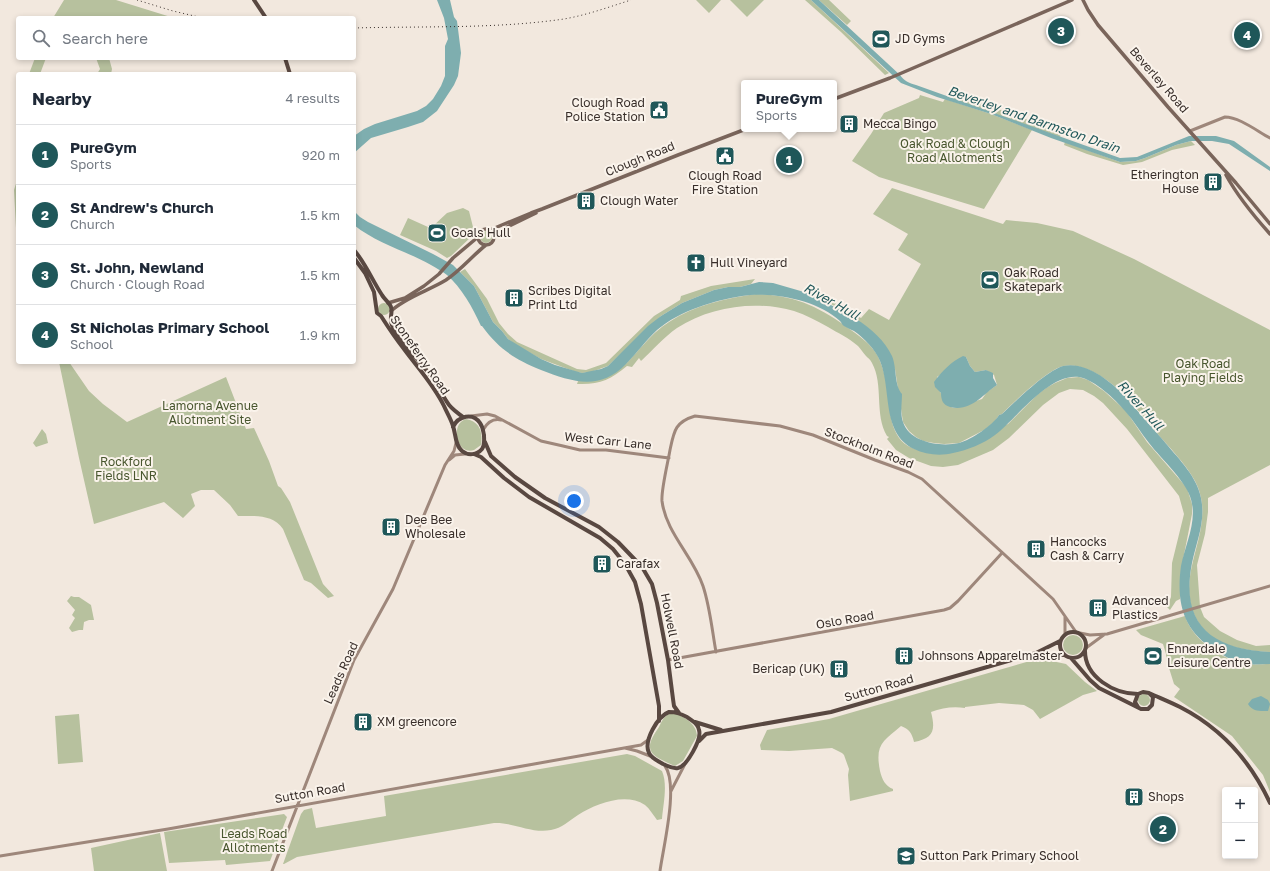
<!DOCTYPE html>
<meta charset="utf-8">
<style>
:root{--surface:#fff;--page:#f6f6f7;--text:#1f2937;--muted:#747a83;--line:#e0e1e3;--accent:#1f5759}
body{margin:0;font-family:"Golos Text",sans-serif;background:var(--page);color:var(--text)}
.controls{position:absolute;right:12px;bottom:12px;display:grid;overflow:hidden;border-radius:4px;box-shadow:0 2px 6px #0003}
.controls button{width:36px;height:36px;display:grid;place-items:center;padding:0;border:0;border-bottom:1px solid var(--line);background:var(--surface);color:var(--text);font:20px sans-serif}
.you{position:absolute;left:574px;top:501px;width:14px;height:14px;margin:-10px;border:3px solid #fff;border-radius:50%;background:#1a73e8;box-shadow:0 0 0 6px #1a73e833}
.badge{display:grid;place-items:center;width:26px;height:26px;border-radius:50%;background:var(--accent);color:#fff;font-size:13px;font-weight:700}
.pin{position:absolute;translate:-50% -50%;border:2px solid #fff;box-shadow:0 1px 4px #0006}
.popup{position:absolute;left:741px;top:80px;width:96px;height:52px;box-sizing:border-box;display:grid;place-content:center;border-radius:4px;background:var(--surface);filter:drop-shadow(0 1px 3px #0005);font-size:13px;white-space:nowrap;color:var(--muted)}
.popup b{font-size:15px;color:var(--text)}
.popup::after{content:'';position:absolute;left:50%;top:100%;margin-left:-8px;border:8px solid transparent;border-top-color:var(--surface)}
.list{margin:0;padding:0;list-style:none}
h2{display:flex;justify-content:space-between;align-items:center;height:52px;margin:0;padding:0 16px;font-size:17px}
h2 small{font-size:13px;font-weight:400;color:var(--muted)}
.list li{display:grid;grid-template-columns:26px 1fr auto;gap:12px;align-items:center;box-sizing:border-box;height:60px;padding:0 16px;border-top:1px solid var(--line)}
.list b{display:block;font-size:15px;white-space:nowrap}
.list p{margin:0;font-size:13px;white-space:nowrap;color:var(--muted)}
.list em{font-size:13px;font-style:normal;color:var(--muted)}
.icon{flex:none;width:22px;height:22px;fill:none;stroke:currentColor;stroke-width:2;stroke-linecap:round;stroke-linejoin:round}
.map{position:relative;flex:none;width:1270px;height:871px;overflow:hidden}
.search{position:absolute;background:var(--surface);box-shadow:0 2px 6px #0003;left:16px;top:16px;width:340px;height:44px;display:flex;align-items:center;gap:10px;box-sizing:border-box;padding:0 14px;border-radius:4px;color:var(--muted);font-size:15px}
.panel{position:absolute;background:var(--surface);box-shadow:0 2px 6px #0003;left:16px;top:72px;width:340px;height:292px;border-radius:4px}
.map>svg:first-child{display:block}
.green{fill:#b7c19e;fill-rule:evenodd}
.water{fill:#7eaeaf}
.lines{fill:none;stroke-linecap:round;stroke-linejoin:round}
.secondary{stroke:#9e877b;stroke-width:3}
.primary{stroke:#7a655b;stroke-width:3.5}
.highway{stroke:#594841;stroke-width:4}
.rail{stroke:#382e2a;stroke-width:1;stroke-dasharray:1 3;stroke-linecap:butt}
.labels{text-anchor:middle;stroke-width:4;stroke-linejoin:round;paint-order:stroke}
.poi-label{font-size:12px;fill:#382e2a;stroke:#faf3eb;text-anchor:start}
.street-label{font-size:12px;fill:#382e2a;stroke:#faf3eb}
.park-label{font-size:12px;fill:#48562e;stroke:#faf3eb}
.water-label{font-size:13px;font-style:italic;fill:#1f5759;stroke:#faf3eb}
</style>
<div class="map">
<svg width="1270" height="871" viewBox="0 0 1270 871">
<rect width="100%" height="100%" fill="#f2e8de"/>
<!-- green -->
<path class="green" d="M64 0H116L174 18H53Z
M696 0H721L709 13Z
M730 0H764L747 17Z
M805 0H811L889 73 885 75 841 32Z
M819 0H829L851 21 847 25Z
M35 58H46L40 74H29Z
M96 58H109L112 69 111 74H97L100 69Z
M951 91 1047 127 1061 133 1060 137 947 97Z
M920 95 943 102 945 99 991 114 1032 130 984 209 879 177 852 161 871 134 884 113 919 98Z
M1191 141 1195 145 1172 150 1142 162 1123 165 1087 154 1064 145 1065 142 1120 162 1136 161 1145 158 1176 145Z
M18 177V231L16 228 14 190Z
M892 188 1003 224 1006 220 1037 223 1073 231 1134 259 1270 330V465L1208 498V512L1205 534 1197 565 1200 607 1204 617 1220 631 1237 640 1256 646 1270 645V652C1241 651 1206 644 1194 614 1178 577 1206 541 1202 504 1201 496 1199 488 1195 481 1185 463 1169 447 1156 432 1141 414 1127 395 1108 381 1096 372 1078 363 1063 366 1047 370 1014 402 1002 414L999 415 995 421 986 429 959 443 944 444 934 443 923 441 916 437 909 431 903 422 895 369 869 329 852 316 831 304 811 295V294L837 304 861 318 869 309 889 320 921 264 898 250 908 234 873 214ZM966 357 970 366 975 372 986 370 994 375 997 385 987 392 982 399 954 408 951 407 938 389 937 377Z
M463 208 469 211 474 231 473 235 451 256 447 258 436 251 400 235 408 218 428 227H432L447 213Z
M480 237a6 6 0 1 1 12 0a6 6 0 1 1-12 0Z
M465 269 487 299 499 323 508 334 517 342 577 369 586 370 606 363 654 316 680 300 681 296 711 286 755 279 751 284 740 287H728L714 290 682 303 661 316 608 366 591 372 582 373 576 372 541 359 516 345 508 339 502 331 493 322 474 286 460 272Z
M756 294C795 295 820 307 851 330 862 338 875 347 880 361 883 368 885 377 887 384 890 404 888 434 908 446 916 450 926 452 934 454L1008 424 1037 395 1046 388 1055 383 1067 378 1079 377 1088 380 1104 391 1126 411 1147 442 1187 488 1192 504V514L1181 570 1180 599 1176 601 1170 610 1167 607 1171 597 1172 563 1184 514 1179 496 1127 429 1103 403 1094 396 1083 390 1070 389 1059 393 1043 405 1009 438 993 450 958 465 943 467 931 466 909 458 896 450 887 439 889 437 887 436C874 414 884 385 872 363 870 359 868 358 866 356 863 353 861 349 858 346 849 338 838 333 828 327 817 321 806 315 794 311 757 300 710 306 677 328 664 337 653 350 641 361L639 358 632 367 627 366C610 380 599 385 577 384L578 381C628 383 633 345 669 322 695 305 726 298 756 294Z
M378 309a6 6 0 1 1 12 0a6 6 0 1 1-12 0Z
M59 362H69L89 391 103 404 127 422 226 377 246 429 254 428 269 461 278 486 281 488 290 502 323 584 334 596 328 598 311 583 304 580 283 529C273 514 254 516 238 516L230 505 214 490H201L191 494 195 506 183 518 164 502 94 524 79 458Z
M466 419C480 421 483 433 481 445L474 450C471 451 467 451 464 449 455 443 453 423 466 419Z
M42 429 46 434 48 443 36 447 33 443Z
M71 596 74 597H79L91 605 94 620H89L84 622 83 630H79L72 632 69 628 75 618 72 615 75 610 67 601Z
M1185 616C1193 641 1223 660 1248 664 1255 665 1263 664 1270 664V792L1263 775 1232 736 1174 697 1180 689 1174 684 1169 668 1167 669 1166 654 1163 644 1141 635 1136 630Z
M1063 645a10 10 0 1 1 20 0a10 10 0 1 1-20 0Z
M1047 660 1066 664 1085 682 1097 691 1083 695 1040 719 1033 710 1024 705 999 703 965 707V708C953 706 942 708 931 712 936 731 933 738 914 742 912 733 909 729 901 726 882 742 875 745 880 771 882 779 885 786 893 789V791L850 801 848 775 849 769 844 755 842 753 832 748 789 751 761 750 760 745 767 730 829 719 1030 661Z
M1138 700a6 6 0 1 1 12 0a6 6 0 1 1-12 0Z
M672 713C683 715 697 724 697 736L683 761 675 766C669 764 665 761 660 759 643 750 651 739 659 727 662 721 664 715 672 713Z
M79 714 83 762 58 764 55 716Z
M627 754 635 756 662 771C668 785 663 805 662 819L657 820C653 815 650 809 645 805 625 792 596 804 578 815 569 821 562 828 551 830 532 834 513 822 494 823L297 857 284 864H283L301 814 304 810 312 808 316 828 386 816 384 796Z
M284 814 287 817 270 861 226 865 225 860 169 863 164 832Z
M160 833 167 871H94L91 848Z"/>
<!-- water -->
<path class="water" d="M437 0H450L454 17 457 21 461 53 458 76 454 85 437 111 423 122 408 127 371 138 354 153V136L364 129 375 124 417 111 426 106 433 99 441 86 445 76V46L448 39 444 18Z
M811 0H819L900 75C904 81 909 83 916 85L1120 158 1137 157 1189 136H1216L1234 141 1270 167V171L1229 144 1212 141H1191L1176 145 1145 158 1136 161 1120 162 1051 138 991 114 937 97 901 83Z
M354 211 360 217 368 222 433 254 453 265 474 286 493 322 502 331 508 339 541 359 555 365 582 373 601 369 608 366 648 326 661 316 682 303 714 290 728 287H740L759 282 773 283 811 294V296C839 308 878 326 892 356 897 368 894 385 902 394 902 403 900 414 903 422 910 443 941 447 959 443 971 440 993 425 999 415L1002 414C1015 402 1046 371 1063 366 1086 361 1110 381 1125 396 1137 411 1150 425 1163 440 1176 456 1195 474 1200 494 1207 519 1197 539 1192 563 1180 624 1211 649 1270 652V664C1262 664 1254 665 1247 664 1235 662 1225 657 1215 650 1183 631 1176 602 1181 566 1185 546 1196 524 1192 504 1190 484 1161 459 1149 443 1141 433 1134 421 1125 411 1115 399 1095 380 1079 377 1049 373 1017 418 995 435 983 444 968 450 953 453 941 456 926 455 914 449 881 433 892 390 880 361 875 349 864 338 854 331 850 329 847 328 844 326 842 325 842 323 840 321 818 300 772 291 742 296 713 301 681 310 657 330 646 340 637 353 626 364 600 391 572 382 541 370 514 359 499 349 482 326H481C473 308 461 287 447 275 442 271 436 268 431 265 406 251 376 243 354 225Z
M963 356 966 357 970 366 975 372 986 370 993 373V378L997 385C982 395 971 412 950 407 943 405 941 400 941 393L935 387 934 382C941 372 952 361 963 356Z
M1261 696 1268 700 1270 704 1268 711C1260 711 1253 712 1248 704L1252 699Z"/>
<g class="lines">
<!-- secondary -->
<path class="secondary" d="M1190 131 1225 117C1239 117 1257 131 1270 138
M471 416 487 414 495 416 541 441 563 446 580 450H606L669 458
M483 430C487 423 492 418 501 420
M449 460 455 455 465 454
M1065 617V634
M1080 633 1090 635 1107 634 1270 586
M1086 648 1105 634
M716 652C712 630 710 607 703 586 693 556 666 533 662 501 661 490 668 462 670 450 674 431 675 422 695 416L780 426 813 435 875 460 908 472 922 479 1053 599 1076 632
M668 660 944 610 950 608 958 601 1002 553
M625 748 637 751 650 756
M671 791 686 762
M0 856 168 829 641 745 648 740
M272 871 354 660 393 589 445 465 454 451 456 443
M660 871C663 848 679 785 665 766"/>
<!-- primary -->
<path class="primary" d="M1083 0 1088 10 1098 25 1168 107 1236 183 1270 224
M834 99 890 78 1072 0
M1226 175C1238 197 1253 215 1270 234
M478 237a8 8 0 1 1 16 0a8 8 0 1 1-16 0Z
M490 230 531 213 542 209 678 155 746 129
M494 236 507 227 536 213
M388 303 405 298 424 286 439 274 453 258 478 237
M391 311C406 297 428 291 446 280 461 270 472 256 486 245"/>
<!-- highway -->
<path class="highway" d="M254 0 266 18
M285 58 290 74
M354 250C366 264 372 280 382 295 384 299 390 303 391 307 393 312 389 318 392 325 402 345 420 360 433 379 439 386 442 395 447 402 451 409 458 413 463 417
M354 258 365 273 374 292 377 313 381 316C388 327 396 339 404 349 418 368 434 385 444 406 447 413 451 419 453 426 456 435 455 445 462 451 468 456 477 455 482 449 485 445 484 440 484 435 483 431 483 427 480 423 473 412 458 416 453 427
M485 442 491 456 515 477 545 498 599 527 618 542 642 567 652 584 657 603 668 660 673 699 674 706 679 713
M474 454 481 457 504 478 529 497 600 538 613 549 625 564 635 582 641 604 659 706V721
M1060 645a13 13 0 1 1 26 0a13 13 0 1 1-26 0Z
M1085 651C1085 677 1114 694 1138 694
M1039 653 1064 655
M1071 658 1090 680 1099 688 1141 709H1148L1152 705 1153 697 1149 693 1143 692 1138 694 1135 702 1138 707
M1149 693C1160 698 1170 702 1180 707 1221 728 1251 762 1270 803
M669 712C677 712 681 714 687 717 692 721 698 723 699 730 702 739 687 766 678 768 672 769 668 766 663 764 658 761 651 758 649 753 643 741 658 716 669 712Z
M695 722 721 730
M699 741 706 734 831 712 1036 653 1060 641"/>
<!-- rail -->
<path class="rail" d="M137 0 173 11 203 18
M354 28C424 26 495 29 564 19 587 15 609 7 631 0"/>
</g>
<!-- icons -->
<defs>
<g id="stadium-square" transform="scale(1)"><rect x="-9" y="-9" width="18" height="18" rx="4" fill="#1f5759" stroke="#faf3eb"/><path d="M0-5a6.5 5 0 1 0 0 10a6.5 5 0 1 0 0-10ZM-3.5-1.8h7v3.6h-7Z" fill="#fff"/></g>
<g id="civic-square" transform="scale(1)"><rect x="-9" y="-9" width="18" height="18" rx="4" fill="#1f5759" stroke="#faf3eb"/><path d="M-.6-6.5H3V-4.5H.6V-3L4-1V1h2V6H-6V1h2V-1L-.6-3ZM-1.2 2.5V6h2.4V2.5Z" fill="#fff"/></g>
<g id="building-square" transform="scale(1)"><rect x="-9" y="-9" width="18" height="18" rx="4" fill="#1f5759" stroke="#faf3eb"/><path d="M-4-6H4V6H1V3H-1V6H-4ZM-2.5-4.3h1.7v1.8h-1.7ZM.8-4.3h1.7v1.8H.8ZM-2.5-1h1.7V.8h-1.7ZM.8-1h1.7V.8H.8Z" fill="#fff"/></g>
<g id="church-square" transform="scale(1)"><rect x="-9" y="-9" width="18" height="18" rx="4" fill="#1f5759" stroke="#faf3eb"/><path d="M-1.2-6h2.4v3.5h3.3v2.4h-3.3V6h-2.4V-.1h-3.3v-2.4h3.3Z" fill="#fff"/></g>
<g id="school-square" transform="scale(1)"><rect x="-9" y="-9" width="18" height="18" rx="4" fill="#1f5759" stroke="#faf3eb"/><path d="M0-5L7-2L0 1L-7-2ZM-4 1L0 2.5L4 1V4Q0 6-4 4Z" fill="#fff"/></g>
</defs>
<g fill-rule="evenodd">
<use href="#stadium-square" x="881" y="39"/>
<use href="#civic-square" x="659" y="110"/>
<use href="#building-square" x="849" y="124"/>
<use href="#civic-square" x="725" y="156"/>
<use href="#building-square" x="1213" y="182"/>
<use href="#building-square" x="586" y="201"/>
<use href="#stadium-square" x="437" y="233"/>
<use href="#church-square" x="696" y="263"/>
<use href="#stadium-square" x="990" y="280"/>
<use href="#building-square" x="514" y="298"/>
<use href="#building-square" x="391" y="527"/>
<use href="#building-square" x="1036" y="549"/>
<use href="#building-square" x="602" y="564"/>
<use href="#building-square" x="1098" y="608"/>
<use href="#building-square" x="904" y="656"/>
<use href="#stadium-square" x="1153" y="656"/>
<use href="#building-square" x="839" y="669"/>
<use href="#building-square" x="363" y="722"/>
<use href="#building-square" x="1134" y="797"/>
<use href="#school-square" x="906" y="856"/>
</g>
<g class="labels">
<!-- poi labels -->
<g class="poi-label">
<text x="895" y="43">JD Gyms</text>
<text x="645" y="107" text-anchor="end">Clough Road<tspan x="645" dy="14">Police Station</tspan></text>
<text x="863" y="128">Mecca Bingo</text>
<text x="1199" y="179" text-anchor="end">Etherington<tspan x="1199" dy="14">House</tspan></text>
<text x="725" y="180" text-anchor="middle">Clough Road<tspan x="725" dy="14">Fire Station</tspan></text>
<text x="600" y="205">Clough Water</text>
<text x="451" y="237">Goals Hull</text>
<text x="710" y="267">Hull Vineyard</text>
<text x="1004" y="277">Oak Road<tspan x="1004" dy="14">Skatepark</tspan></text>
<text x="528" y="295">Scribes Digital<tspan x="528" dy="14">Print Ltd</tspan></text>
<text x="405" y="524">Dee Bee<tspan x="405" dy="14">Wholesale</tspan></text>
<text x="1050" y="546">Hancocks<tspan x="1050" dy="14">Cash &amp; Carry</tspan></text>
<text x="616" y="568">Carafax</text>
<text x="1112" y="605">Advanced<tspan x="1112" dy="14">Plastics</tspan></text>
<text x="1167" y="653">Ennerdale<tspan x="1167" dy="14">Leisure Centre</tspan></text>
<text x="918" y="660">Johnsons Apparelmaster</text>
<text x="825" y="673" text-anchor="end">Bericap (UK)</text>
<text x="377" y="726">XM greencore</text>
<text x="1148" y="801">Shops</text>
<text x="920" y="860">Sutton Park Primary School</text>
</g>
<!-- street labels -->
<g class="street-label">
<text transform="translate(1159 80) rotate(49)" y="4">Beverley Road</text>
<text transform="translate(640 159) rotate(-22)" y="4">Clough Road</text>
<text transform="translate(420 355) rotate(55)" y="4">Stoneferry Road</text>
<text transform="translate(608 441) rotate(6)" y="4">West Carr Lane</text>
<text transform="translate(869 448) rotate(21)" y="4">Stockholm Road</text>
<text transform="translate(845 620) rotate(-10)" y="4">Oslo Road</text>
<text transform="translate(672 631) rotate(79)" y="4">Holwell Road</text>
<text transform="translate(341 673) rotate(-66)" y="4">Leads Road</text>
<text transform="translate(879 688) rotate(-16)" y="4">Sutton Road</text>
<text transform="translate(310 793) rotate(-10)" y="4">Sutton Road</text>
</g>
<!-- park labels -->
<g class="park-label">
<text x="955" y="148">Oak Road &amp; Clough<tspan x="955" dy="14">Road Allotments</tspan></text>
<text x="1203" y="368">Oak Road<tspan x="1203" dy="14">Playing Fields</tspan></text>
<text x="210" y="410">Lamorna Avenue<tspan x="210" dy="14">Allotment Site</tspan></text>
<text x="126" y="466">Rockford<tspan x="126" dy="14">Fields LNR</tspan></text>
<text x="254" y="838">Leads Road<tspan x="254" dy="14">Allotments</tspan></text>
</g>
<!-- water labels -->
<g class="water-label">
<text transform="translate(1034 119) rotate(19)" y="5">Beverley and Barmston Drain</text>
<text transform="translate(832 301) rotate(29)" y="5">River Hull</text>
<text transform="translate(1141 405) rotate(48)" y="5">River Hull</text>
</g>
</g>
</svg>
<div class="controls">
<button>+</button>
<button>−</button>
</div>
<div class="you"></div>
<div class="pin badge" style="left:789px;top:160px">1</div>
<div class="popup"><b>PureGym</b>Sports</div>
<div class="pin badge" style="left:1163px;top:829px">2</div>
<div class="pin badge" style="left:1061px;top:31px">3</div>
<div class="pin badge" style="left:1247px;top:35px">4</div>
<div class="search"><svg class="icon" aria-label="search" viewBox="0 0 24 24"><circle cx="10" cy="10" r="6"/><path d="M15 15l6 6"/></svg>Search here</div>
<section class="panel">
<h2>Nearby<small>4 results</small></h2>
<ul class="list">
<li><span class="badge">1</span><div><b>PureGym</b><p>Sports</p></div><em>920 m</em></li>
<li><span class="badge">2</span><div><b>St Andrew's Church</b><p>Church</p></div><em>1.5 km</em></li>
<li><span class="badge">3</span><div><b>St. John, Newland</b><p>Church · Clough Road</p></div><em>1.5 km</em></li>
<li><span class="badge">4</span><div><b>St Nicholas Primary School</b><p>School</p></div><em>1.9 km</em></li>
</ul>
</section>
</div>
